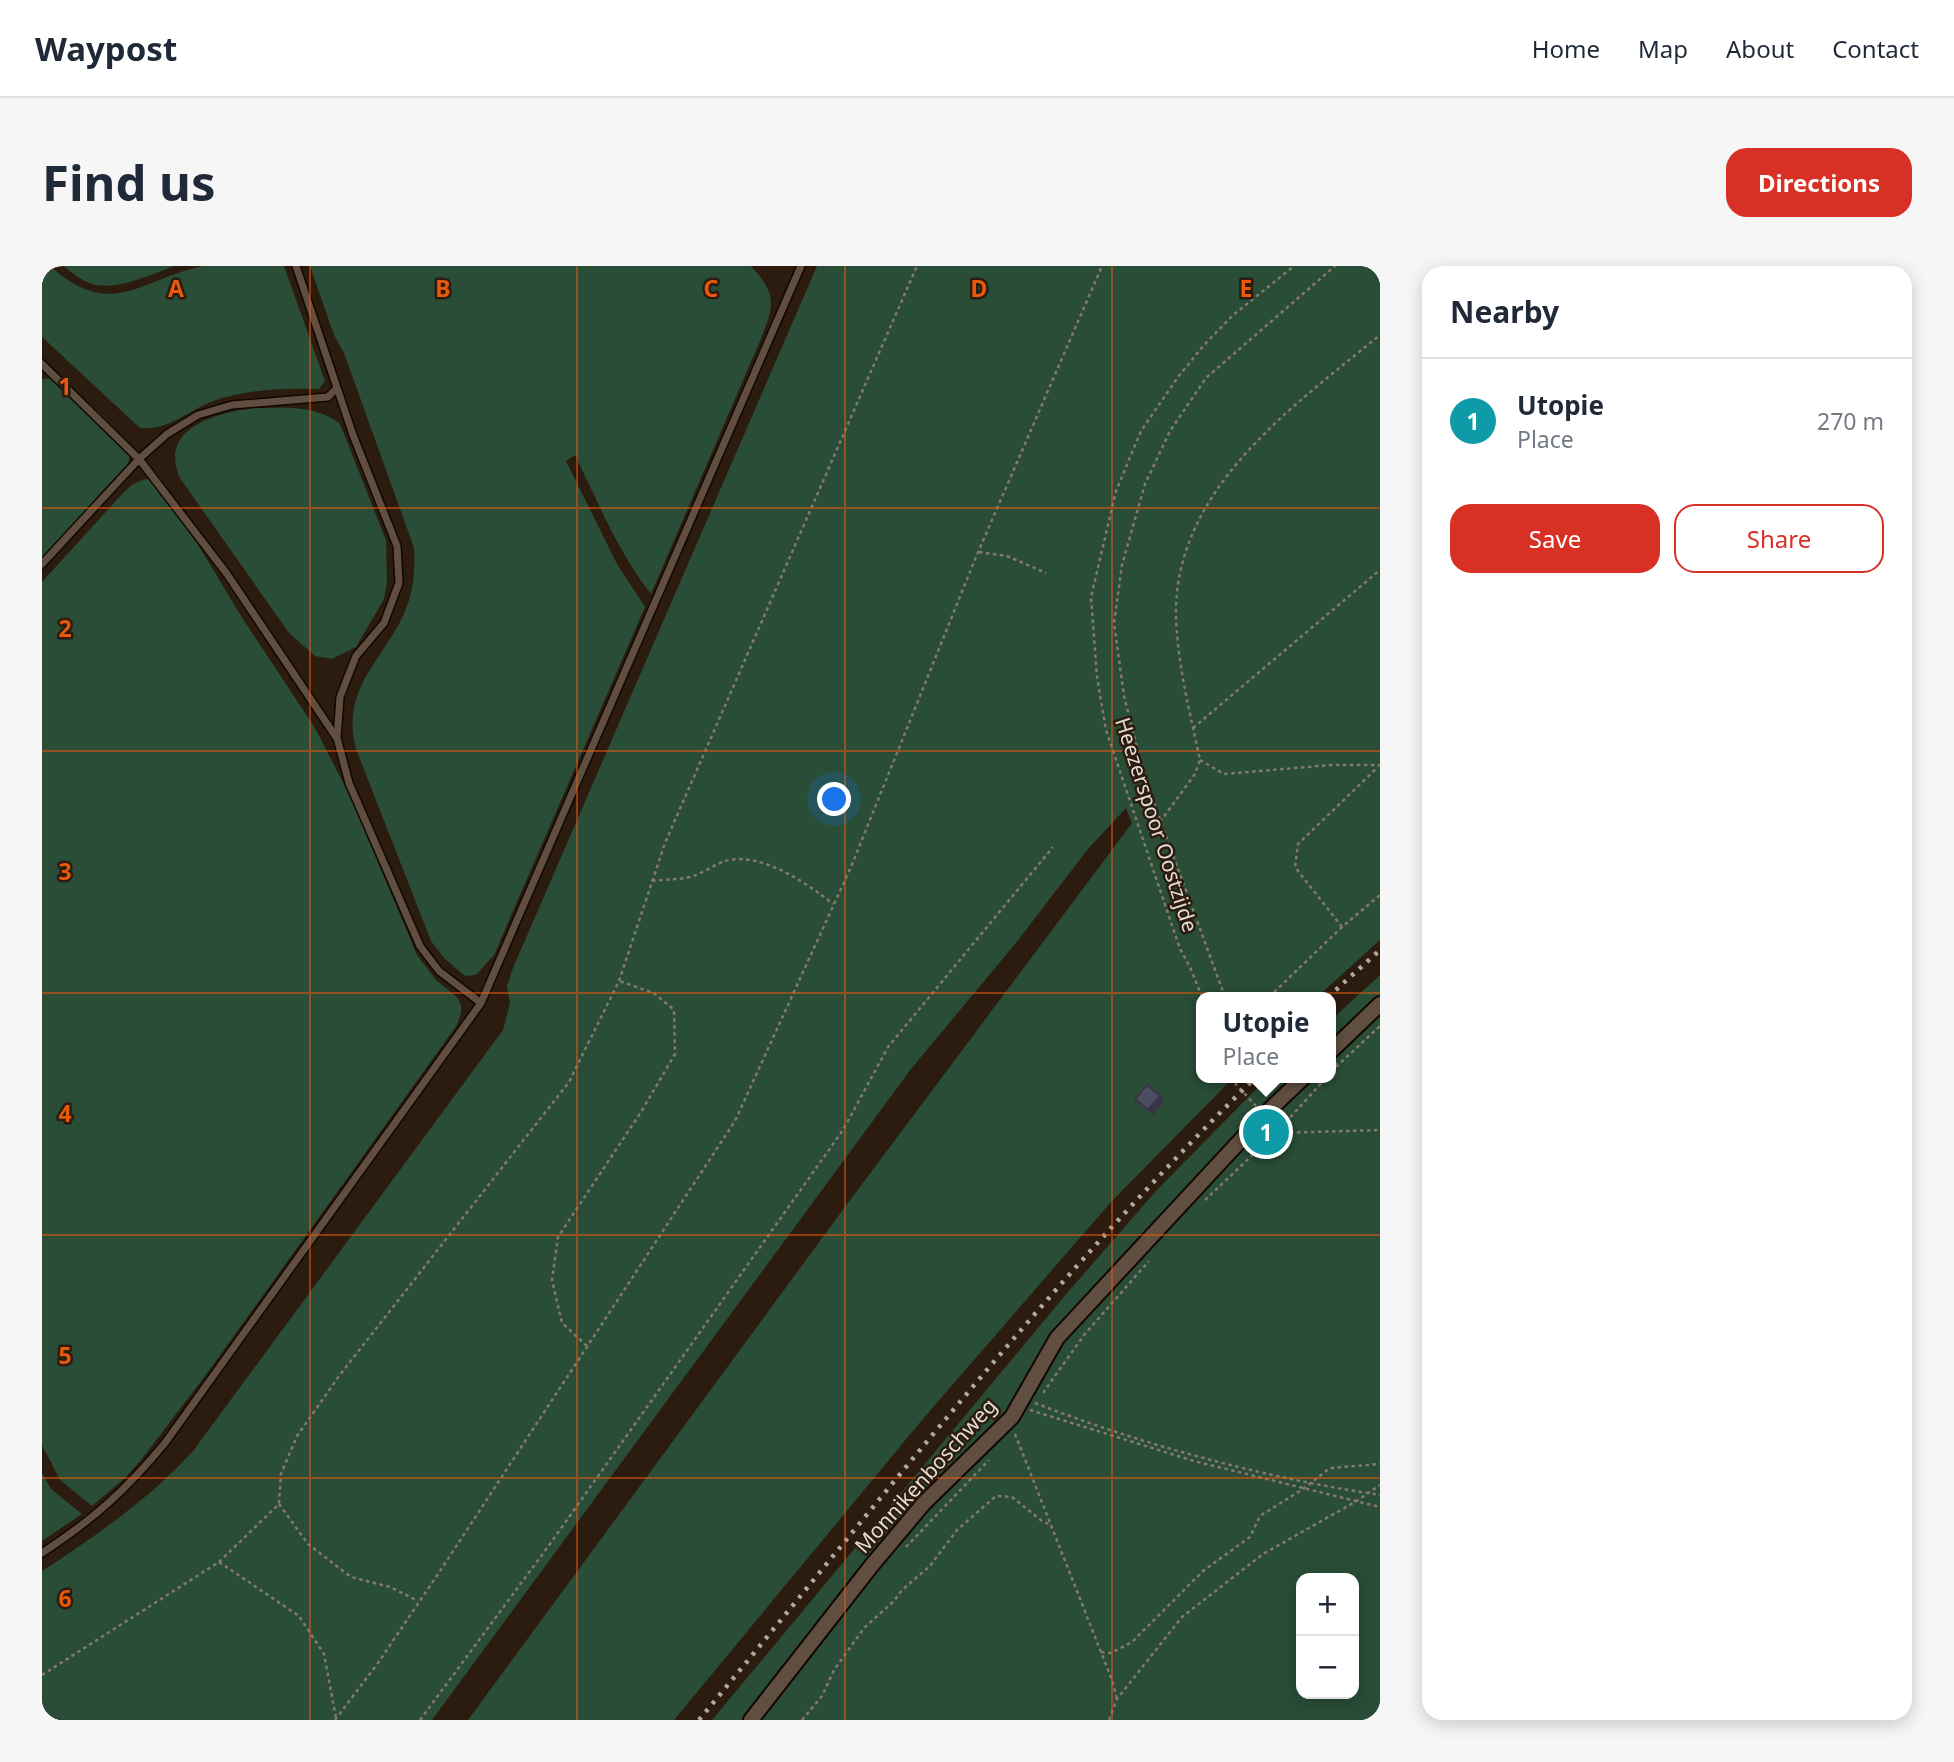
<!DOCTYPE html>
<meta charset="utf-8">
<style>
:root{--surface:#fff;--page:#f6f6f7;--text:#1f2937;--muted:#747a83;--line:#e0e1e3;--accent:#d93025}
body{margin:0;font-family:"Noto Sans",sans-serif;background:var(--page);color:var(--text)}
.controls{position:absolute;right:21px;bottom:21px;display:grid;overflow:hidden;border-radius:14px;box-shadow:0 4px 18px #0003}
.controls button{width:63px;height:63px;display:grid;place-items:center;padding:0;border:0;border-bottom:2px solid var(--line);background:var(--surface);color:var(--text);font:35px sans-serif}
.you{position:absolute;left:793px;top:534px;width:24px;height:24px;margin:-18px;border:5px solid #fff;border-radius:50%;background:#1a73e8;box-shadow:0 0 0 10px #1a73e833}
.badge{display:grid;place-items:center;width:46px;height:46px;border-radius:50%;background:var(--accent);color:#fff;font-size:23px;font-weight:700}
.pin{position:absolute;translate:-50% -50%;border:4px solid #fff;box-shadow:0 2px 7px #0006}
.popup{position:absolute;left:1154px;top:726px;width:140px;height:91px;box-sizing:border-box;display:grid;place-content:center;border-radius:14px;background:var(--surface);filter:drop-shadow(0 2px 5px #0005);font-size:23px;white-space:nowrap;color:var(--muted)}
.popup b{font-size:26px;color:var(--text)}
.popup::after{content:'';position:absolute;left:50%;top:100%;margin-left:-14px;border:14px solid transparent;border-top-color:var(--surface)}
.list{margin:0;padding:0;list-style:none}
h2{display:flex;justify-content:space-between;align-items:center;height:91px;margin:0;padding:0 28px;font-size:30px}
h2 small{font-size:23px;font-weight:400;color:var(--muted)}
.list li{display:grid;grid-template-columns:46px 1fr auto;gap:21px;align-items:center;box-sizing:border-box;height:126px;padding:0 28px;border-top:2px solid var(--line)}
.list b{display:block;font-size:26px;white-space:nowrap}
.list p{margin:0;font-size:23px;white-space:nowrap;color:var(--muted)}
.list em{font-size:23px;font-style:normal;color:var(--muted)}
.actions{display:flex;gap:14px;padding:21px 28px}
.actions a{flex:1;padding:16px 0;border:2px solid var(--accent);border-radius:21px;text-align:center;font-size:24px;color:var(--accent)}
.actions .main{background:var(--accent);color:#fff}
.map{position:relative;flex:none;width:1338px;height:1454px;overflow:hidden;border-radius:21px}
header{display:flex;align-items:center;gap:42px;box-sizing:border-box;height:98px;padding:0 35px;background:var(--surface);border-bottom:2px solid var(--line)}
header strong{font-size:33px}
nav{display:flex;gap:38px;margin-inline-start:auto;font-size:24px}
.intro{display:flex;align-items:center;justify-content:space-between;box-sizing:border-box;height:168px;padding:0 42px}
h1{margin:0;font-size:49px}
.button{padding:18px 32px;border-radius:21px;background:var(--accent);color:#fff;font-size:24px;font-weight:700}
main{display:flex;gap:42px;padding:0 42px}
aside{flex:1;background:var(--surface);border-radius:21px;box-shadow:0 4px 18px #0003}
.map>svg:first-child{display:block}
.green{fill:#294d37;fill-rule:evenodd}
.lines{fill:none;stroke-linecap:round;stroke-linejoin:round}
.lane-casing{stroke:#130600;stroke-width:10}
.street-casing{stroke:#130600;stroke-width:18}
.path{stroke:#85796e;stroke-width:2.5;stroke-dasharray:3.5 3.5;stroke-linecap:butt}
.lane{stroke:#604f40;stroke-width:7}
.street{stroke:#604f40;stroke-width:14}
.rail{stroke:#b5aaa0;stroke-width:4.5;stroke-dasharray:3.5 7;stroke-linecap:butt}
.wall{fill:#424253}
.shaded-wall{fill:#363644}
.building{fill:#4d4d61;stroke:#363644;stroke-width:2}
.grid{fill:none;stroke:#e8590c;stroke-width:2;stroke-opacity:0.55}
.labels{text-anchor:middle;stroke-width:5;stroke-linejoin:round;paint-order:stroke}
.street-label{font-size:21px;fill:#e6dcd3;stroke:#2b1c0f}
.grid-label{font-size:23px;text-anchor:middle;font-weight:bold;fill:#e8590c;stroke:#2b1c0f;stroke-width:5;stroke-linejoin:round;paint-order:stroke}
</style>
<header>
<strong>Waypost</strong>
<nav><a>Home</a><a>Map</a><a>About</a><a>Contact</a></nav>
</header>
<div class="intro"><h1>Find us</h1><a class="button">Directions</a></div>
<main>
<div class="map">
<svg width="1338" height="1454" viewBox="0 0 1338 1454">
<rect width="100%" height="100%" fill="#2b1c0f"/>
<!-- green -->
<path class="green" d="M0 0H8C70 55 96 14 161 0 183 0 219 0 242 0L283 115 277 123C244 122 206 123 174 134 147 143 128 165 98 162L0 71Z
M21 0H133C109 8 77 25 50 18 40 15 29 6 21 0Z
M268 0H709C736 29 732 40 718 75L609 328C576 286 556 236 533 189L524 195 575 298 603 341 452 689 434 709 423 710 402 692 389 675 314 483C297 419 346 392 365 340 372 322 373 302 372 282L302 87 292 69Z
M775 0H1338V674L1275 731H1159V812H1191L1069 936 880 1154 632 1454H426L800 945 1090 557 1084 542 1046 583 973 678 869 803 390 1454H0V1305C54 1270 107 1233 151 1185L461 764 468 737 465 720 471 702Z
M12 112C27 118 83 166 87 182 88 187 87 194 86 199L0 292V113Z
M212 142C241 142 274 138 298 158L344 274 345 315 342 333 314 381 290 393 273 390 247 367 138 212C116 162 174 147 212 142Z
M103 213 110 214 128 232 199 350 273 462 308 530 375 689 394 714 416 732 419 739V747L415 759 166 1106 99 1194 84 1211 50 1240 18 1214 0 1179V316L82 226 91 218Z
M1338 709V1454H670L1026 1026 1114 925 1225 812H1289V754ZM1259 1312H1312V1428H1259Z
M0 1207 9 1223 40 1248 0 1275Z"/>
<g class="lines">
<!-- lane casing -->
<g class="lane-casing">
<path id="lane" d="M254 0 311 169 355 280 357 317 342 357 314 390 298 431 295 472 307 517 378 680 397 705 439 737
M0 98 97 193 185 308 294 471
M0 298 97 193 125 168 156 149 190 139 286 131 295 122
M0 1287C53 1252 83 1225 123 1177L439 737 759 0"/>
</g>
<!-- street casing -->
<g class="street-casing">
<path id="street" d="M1289 785 1338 738
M709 1454 830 1299 882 1237 970 1151 1015 1072 1223 848 1261 812"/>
</g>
<!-- path -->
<path class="path" d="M937 286 965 290 1004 307
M1151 462 1338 304
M1158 494 1182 508 1289 499H1338
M1118 556 1153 508 1158 494C1148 447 1136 401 1134 352 1131 224 1249 142 1338 69
M610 615C623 613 636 614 648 611 660 608 671 599 683 595 718 585 765 617 791 638
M1300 661 1253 601 1256 578 1336 501
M1160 731 1148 701 1138 683 1064 464 1055 411 1049 331 1074 225 1099 165 1136 111 1162 79 1190 50 1252 0
M1183 731 1103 513 1082 430 1072 357 1080 299 1103 218 1128 165 1164 112 1293 0
M1227 731 1300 661 1338 629
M1294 801 1338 760
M1290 805 1295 797
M1188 812 1214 840
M1234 867 1338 864
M1163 934 1234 867 1284 812
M545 1080 520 1057 510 1014 516 971 599 846 633 788 632 744 612 727 577 715
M1001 1127 1042 1069 1107 995
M993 1137C1101 1179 1223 1212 1338 1229
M988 1144 1152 1195 1338 1241
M973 1168 1070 1414 1075 1433
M237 1238 266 1278 309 1311 348 1321 376 1335
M864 1281 947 1194
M177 1296 257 1350 282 1388 294 1452
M1059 1386 1069 1387 1090 1376 1161 1305 1208 1271 1218 1250 1261 1223 1288 1202 1338 1198
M0 1409 177 1296 237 1238 239 1208 255 1170 297 1110 527 816 577 715 623 577 875 0
M293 1454 336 1397 396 1308 693 855 809 601 934 291 1060 0
M378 1454 508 1278 801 864 846 781 1011 581
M760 1454 780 1430 792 1404 822 1362 852 1335 860 1324 888 1300 915 1264 954 1230 970 1231 1000 1255 1009 1259
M1067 1454 1075 1433 1140 1351 1221 1288 1313 1236 1338 1219"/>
<!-- lane -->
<use href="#lane" class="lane"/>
<!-- street -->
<use href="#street" class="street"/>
<!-- rail -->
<path class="rail" d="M1286 731 1338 684
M657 1454C837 1236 1011 1010 1213 812"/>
</g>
<!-- wall -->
<path class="wall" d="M1093 833 1122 836 1110 850 1097 838Z"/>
<!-- shaded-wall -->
<path class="shaded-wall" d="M1118 830 1122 836 1110 850 1106 844Z"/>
<!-- building -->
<path class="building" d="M1105 819 1118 830 1106 844 1093 833Z"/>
<!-- grid -->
<path class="grid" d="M268 0V1454M535 0V1454M803 0V1454M1070 0V1454M0 242H1338M0 485H1338M0 727H1338M0 969H1338M0 1212H1338"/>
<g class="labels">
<!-- street labels -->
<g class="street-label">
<text transform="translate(1114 559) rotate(72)" y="7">Heezerspoor Oostzijde</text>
<text transform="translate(884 1210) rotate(-48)" y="7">Monnikenboschweg</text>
</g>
</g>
<g class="grid-label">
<text x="134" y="31">A</text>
<text x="401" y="31">B</text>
<text x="669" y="31">C</text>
<text x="937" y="31">D</text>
<text x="1204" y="31">E</text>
<text x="23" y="129">1</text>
<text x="23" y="371">2</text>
<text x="23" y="614">3</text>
<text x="23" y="856">4</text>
<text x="23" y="1098">5</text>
<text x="23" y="1341">6</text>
</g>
</svg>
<div class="controls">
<button>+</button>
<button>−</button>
</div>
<div class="you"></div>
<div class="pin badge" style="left:1224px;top:866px;background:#0f9aa8">1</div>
<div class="popup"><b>Utopie</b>Place</div>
</div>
<aside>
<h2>Nearby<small></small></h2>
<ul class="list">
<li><span class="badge" style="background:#0f9aa8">1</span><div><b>Utopie</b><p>Place</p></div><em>270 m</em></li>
</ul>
<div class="actions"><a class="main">Save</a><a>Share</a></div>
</aside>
</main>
